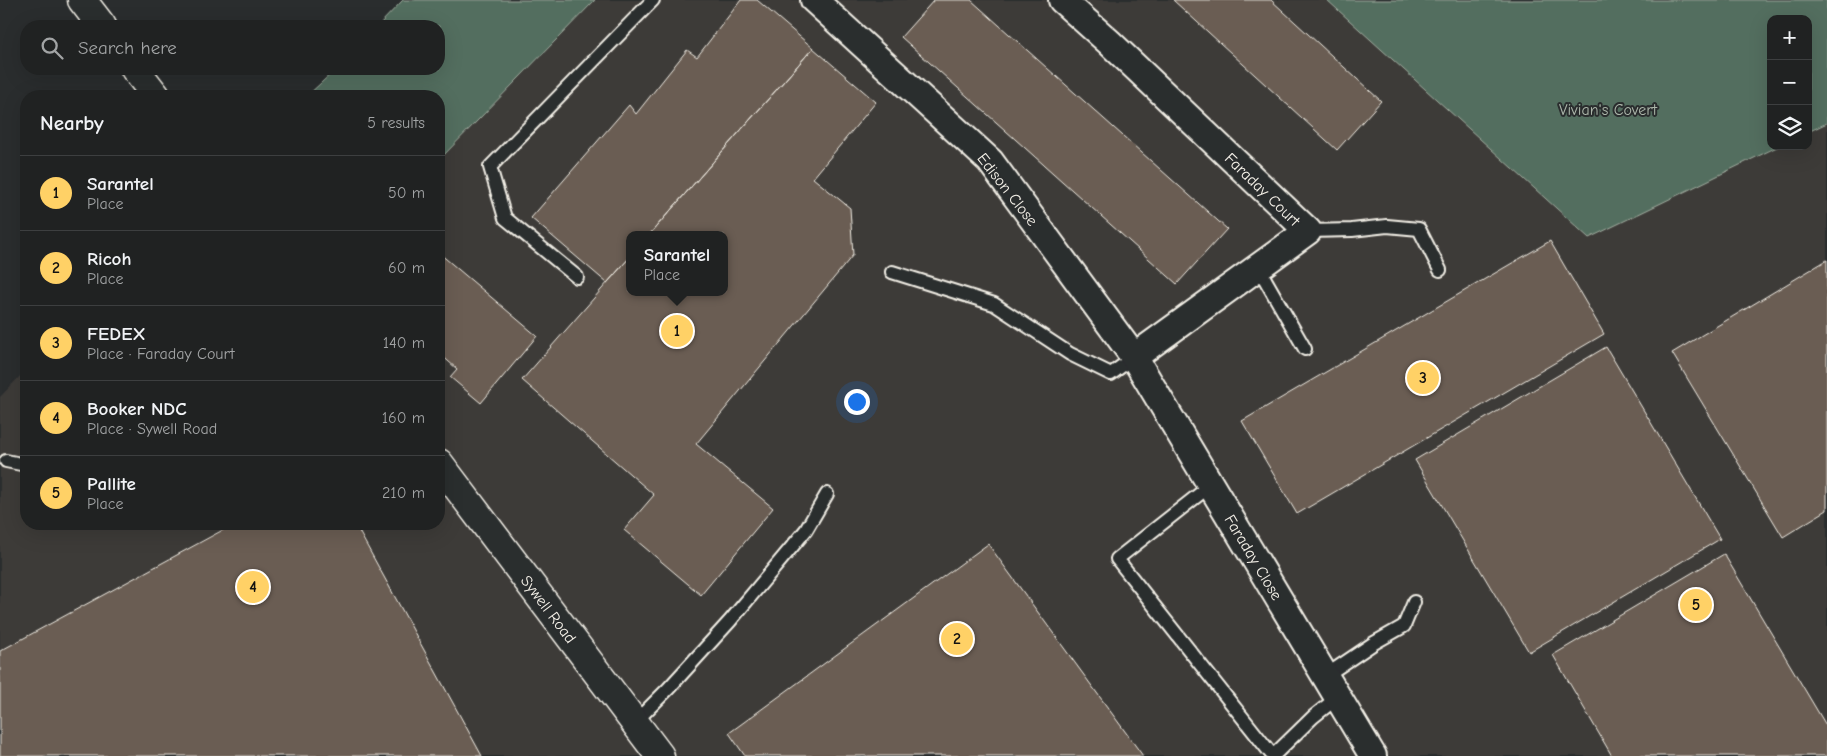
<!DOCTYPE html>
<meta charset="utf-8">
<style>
:root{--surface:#202222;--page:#282a2a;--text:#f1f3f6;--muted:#a2a4a5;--line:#3d3f40;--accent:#ffd166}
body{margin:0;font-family:"Comic Neue",sans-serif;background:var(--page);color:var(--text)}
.controls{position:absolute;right:15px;top:15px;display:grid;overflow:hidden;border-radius:10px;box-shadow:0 5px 20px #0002}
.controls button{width:45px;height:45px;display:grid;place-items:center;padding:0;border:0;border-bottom:1px solid var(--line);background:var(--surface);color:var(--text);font:25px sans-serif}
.you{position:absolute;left:856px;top:401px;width:18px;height:18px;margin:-12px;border:4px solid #fff;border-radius:50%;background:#1a73e8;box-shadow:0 0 0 8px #1a73e833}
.badge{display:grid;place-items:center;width:32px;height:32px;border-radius:50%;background:var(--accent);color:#111;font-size:16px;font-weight:700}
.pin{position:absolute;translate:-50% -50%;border:2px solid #fff;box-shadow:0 1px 5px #0006}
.popup{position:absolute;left:626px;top:231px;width:102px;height:65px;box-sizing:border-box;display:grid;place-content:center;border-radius:10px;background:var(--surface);filter:drop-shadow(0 1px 4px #0005);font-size:16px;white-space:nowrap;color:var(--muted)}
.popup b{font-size:19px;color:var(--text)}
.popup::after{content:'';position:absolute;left:50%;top:100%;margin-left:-10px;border:10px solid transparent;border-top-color:var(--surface)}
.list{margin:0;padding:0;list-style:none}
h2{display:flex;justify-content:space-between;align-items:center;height:65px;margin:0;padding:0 20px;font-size:21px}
h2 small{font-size:16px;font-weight:400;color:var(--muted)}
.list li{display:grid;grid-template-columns:32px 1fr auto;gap:15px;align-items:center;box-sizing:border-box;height:75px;padding:0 20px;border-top:1px solid var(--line)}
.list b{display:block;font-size:19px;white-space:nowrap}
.list p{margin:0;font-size:16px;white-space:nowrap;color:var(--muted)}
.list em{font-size:16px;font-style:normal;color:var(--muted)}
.icon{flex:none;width:28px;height:28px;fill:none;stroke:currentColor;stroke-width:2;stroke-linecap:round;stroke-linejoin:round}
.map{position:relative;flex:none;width:1827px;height:756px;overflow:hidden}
.search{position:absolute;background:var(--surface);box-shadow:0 5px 20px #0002;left:20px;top:20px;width:425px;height:55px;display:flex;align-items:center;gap:12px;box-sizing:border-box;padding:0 18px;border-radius:20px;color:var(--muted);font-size:19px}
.panel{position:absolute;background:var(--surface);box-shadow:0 5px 20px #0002;left:20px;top:90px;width:425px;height:440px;border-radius:20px}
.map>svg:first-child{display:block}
.built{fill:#3e3b39;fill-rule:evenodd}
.green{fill:#536e5e;stroke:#a4b0a3}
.building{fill:#6b5d52;stroke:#f4f1e8}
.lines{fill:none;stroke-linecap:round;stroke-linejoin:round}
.service-casing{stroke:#f4f1e8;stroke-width:16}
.minor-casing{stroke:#f4f1e8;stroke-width:30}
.tertiary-casing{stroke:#f4f1e8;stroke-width:31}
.service{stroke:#2a2d2e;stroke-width:12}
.minor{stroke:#2a2d2e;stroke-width:26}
.tertiary{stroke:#2a2d2e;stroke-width:28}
.labels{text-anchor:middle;stroke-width:4;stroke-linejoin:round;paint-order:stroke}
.park-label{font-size:16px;fill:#acb6aa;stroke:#2a2d2e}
.street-label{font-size:16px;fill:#f4f1e8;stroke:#2a2d2e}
</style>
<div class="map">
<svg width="1827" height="756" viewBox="0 0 1827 756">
<rect width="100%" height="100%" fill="#2a2d2e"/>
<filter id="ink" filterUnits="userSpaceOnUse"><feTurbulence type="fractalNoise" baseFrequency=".02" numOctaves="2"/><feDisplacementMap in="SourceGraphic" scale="10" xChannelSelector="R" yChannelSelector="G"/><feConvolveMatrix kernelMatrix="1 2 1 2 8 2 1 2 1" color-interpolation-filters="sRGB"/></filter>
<g filter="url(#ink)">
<!-- built -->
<path class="built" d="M595 0H1327L1589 237 1779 146H1808V132L1827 123V756H0V397L26 370V524H439V160ZM630 235H724V292H630Z"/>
<!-- green -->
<path class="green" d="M403 0H595L439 160V96H307L336 69H439V26H378Z
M1327 0H1827V123L1808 132V19H1771V146H1779L1589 238Z"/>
<!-- building -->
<path class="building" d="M741 0H757L813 48 649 235H630V257L607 283 531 218 629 105 636 114 687 50 697 57Z
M934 0H971L1227 229 1177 284 901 37Z
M1173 0H1271L1381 101 1337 150Z
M813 48 876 102 813 178 850 208 853 255 696 444 773 508 701 595 624 530 654 495 522 380 630 257V292H724V235H649Z
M1550 241 1604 334 1297 514 1242 421Z
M439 253 537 336 481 403 450 377 457 369 439 353Z
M1827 260V510L1783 537 1672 353Z
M1606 347 1720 539 1529 652 1415 460Z
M234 524H355L482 756H0V651Z
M988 544 1143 756H745L729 733Z
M1724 554 1827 727V756H1612L1553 655Z"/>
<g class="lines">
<!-- service casing -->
<g class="service-casing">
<path id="service" d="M1308 231 1352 230 1387 226 1419 229 1440 270
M1258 267 1305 349
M892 272 994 304 1070 354 1111 374 1134 357
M577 277 505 218 490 167 653 0
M6 461 26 465
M1211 485 1117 559 1273 756 1313 717 1338 697
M1325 676 1374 643 1404 626 1414 602
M635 722 668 689 730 621 806 530 827 494"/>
</g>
<!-- minor casing -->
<g class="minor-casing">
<path id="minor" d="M814 0 990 161 1134 357 1373 756
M1062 0 1109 42 1308 231 1134 357"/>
</g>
<!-- tertiary casing -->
<g class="tertiary-casing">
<path id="tertiary" d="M82 0 102 26
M135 69 156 96
M439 463 660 756"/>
</g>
<!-- service -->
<use href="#service" class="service"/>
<!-- minor -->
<use href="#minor" class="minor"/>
<!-- tertiary -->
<use href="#tertiary" class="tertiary"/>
</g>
</g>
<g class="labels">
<!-- park labels -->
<g class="park-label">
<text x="1608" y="115">Vivian's Covert</text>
</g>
<!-- street labels -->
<g class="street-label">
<text transform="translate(1008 189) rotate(52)" y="6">Edison Close</text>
<text transform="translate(1263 189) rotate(44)" y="6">Faraday Court</text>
<text transform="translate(1254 557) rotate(59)" y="6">Faraday Close</text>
<text transform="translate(549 609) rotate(53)" y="6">Sywell Road</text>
</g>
</g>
</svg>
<div class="controls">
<button>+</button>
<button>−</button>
<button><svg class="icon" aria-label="layers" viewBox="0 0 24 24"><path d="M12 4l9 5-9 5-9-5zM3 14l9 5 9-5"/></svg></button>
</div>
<div class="you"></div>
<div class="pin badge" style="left:677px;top:331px">1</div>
<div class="popup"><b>Sarantel</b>Place</div>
<div class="pin badge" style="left:957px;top:639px">2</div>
<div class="pin badge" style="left:1423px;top:378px">3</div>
<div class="pin badge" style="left:253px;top:587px">4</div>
<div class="pin badge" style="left:1696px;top:605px">5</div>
<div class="search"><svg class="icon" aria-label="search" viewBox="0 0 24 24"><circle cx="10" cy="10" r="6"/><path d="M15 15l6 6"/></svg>Search here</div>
<section class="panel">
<h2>Nearby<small>5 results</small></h2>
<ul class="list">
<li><span class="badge">1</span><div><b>Sarantel</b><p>Place</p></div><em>50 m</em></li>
<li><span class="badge">2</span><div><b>Ricoh</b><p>Place</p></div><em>60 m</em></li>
<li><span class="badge">3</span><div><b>FEDEX</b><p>Place · Faraday Court</p></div><em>140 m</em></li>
<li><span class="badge">4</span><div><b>Booker NDC</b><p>Place · Sywell Road</p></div><em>160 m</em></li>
<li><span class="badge">5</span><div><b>Pallite</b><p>Place</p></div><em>210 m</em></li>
</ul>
</section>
</div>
